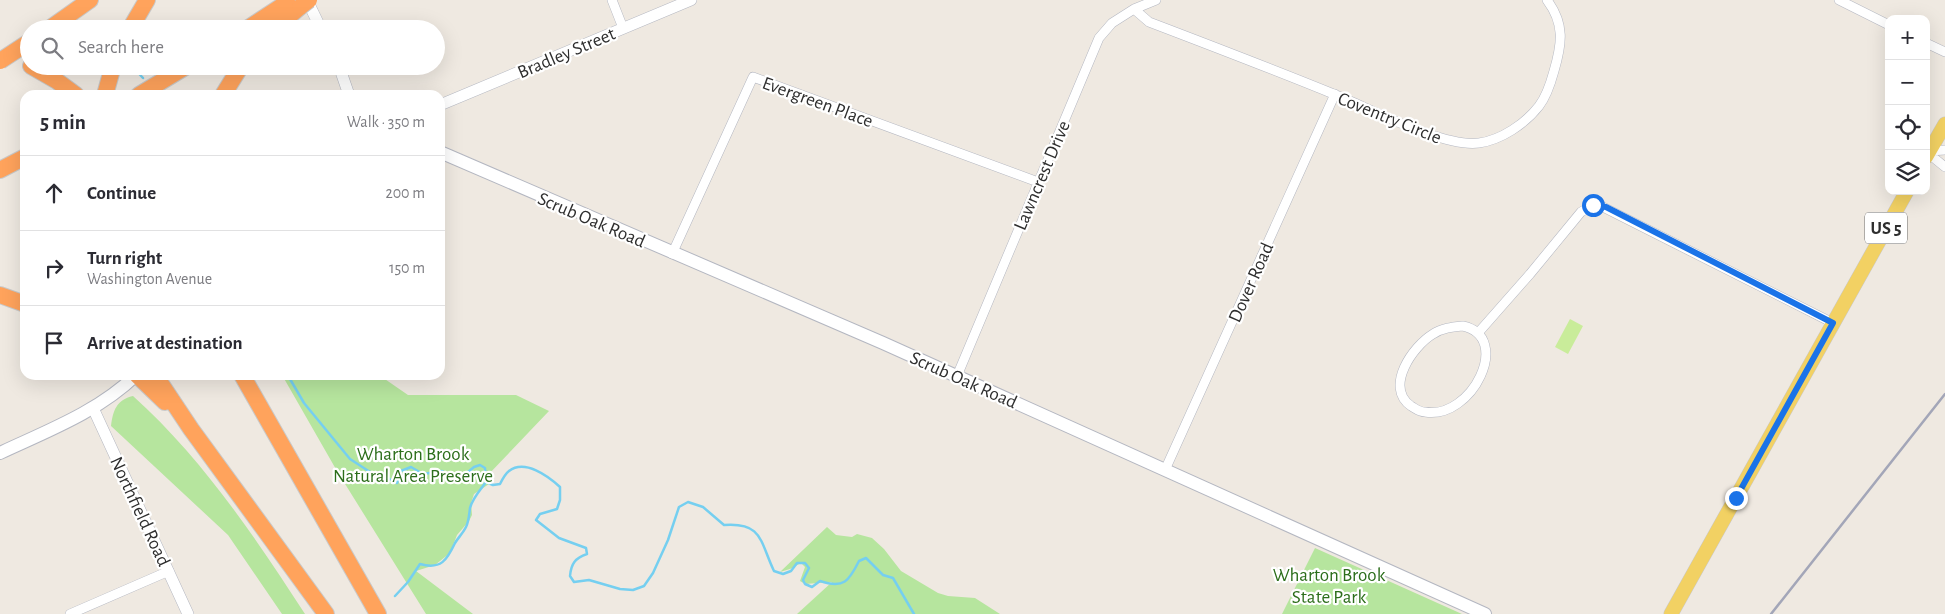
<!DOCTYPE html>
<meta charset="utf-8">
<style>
:root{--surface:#fff;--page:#f2f2f3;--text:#2b2b33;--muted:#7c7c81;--line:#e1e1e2}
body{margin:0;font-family:"Alegreya Sans",sans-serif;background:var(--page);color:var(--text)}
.controls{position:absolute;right:15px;top:15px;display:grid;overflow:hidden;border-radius:10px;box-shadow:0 5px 20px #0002}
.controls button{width:45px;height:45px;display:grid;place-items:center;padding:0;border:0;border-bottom:1px solid var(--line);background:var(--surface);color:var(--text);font:25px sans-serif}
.stop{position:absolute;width:15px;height:15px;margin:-11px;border:4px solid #1a73e8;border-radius:50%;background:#fff}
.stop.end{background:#1a73e8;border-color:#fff;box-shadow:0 1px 5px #0008}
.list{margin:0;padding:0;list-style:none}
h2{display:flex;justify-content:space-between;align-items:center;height:65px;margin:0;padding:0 20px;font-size:21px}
h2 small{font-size:16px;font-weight:400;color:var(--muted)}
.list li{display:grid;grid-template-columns:32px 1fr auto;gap:15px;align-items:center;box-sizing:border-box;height:75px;padding:0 20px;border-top:1px solid var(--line)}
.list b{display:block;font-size:19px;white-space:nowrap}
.list p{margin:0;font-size:16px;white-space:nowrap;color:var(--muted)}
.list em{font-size:16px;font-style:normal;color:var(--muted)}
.icon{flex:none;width:28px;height:28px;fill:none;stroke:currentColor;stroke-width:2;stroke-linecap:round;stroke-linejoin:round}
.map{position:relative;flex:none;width:1945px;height:614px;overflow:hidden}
.search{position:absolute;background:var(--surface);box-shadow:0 5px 20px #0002;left:20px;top:20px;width:425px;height:55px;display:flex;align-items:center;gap:12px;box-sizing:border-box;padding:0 18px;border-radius:28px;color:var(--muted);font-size:19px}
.panel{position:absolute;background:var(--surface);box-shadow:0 5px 20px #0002;left:20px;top:90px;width:425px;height:290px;border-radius:15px}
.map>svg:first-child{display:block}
.green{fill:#b6e59e}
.pitch{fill:#c9ec9a}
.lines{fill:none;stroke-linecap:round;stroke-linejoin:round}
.stream{stroke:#75cff0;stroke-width:2.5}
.minor-casing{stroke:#b4b7c1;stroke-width:10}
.tertiary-casing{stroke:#b4b7c1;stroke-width:12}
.secondary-casing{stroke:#b4b7c1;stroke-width:14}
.primary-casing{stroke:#c9c9c9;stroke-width:15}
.motorway-casing{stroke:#c9c9c9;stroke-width:18}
.minor{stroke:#fff;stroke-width:9}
.tertiary{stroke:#fff;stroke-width:11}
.secondary{stroke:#fff;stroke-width:12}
.primary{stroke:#f2d163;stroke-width:14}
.motorway{stroke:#ffa35c;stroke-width:16}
.rail{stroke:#a3a6b8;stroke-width:2.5}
.motorway-bridge-casing{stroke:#c9c9c9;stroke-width:18;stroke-linecap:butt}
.motorway-bridge{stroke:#ffa35c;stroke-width:16}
.route{stroke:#1a73e8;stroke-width:6}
.labels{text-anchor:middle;stroke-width:4.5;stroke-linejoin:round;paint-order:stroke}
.shield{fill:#fff;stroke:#6d6d6d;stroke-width:1}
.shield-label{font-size:18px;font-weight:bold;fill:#2e2e2e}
.street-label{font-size:19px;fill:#2e2e2e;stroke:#fff}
.park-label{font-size:19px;fill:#2c6e1b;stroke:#fff}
</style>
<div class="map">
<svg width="1945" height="614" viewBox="0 0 1945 614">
<rect width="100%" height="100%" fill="#efe9e1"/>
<!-- green -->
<path class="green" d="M282 375H379L408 395H516L549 411 487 476 489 484 474 494 471 503 472 515 469 521 457 535 450 553 435 565 416 571 473 614H426L337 471Z
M133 396C202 458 255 537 305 614H282L228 535 111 426C113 411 116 400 133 396Z
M827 527 836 535 852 537 857 534 872 538 884 549 901 571 938 593 948 596 975 598 1000 614H797L832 582 805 584 800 581 805 567 801 563 790 569 780 572Z
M1315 548 1462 614H1282Z"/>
<!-- pitch -->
<path class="pitch" d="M1570 319 1583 326 1568 354 1555 347Z"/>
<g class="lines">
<!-- stream -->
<path class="stream" d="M132 66 143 78
M291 375 290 379 304 403 350 459 370 472 382 475 397 483 401 471 411 467 423 474 442 471 453 478H461L474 467 480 465 485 468 486 482 493 485 500 484C502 480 505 474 509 471 525 459 548 476 560 487V500L557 509 540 514 536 520 559 538 586 548 587 554C575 558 571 564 570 576L574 582 589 580 620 589 633 590 644 586 653 573 668 540 679 507 688 502 703 507 724 525C763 522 760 542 774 571L783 574 791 571 797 563H805L809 568 803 580 805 584 812 587 820 581C844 589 849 581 859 561L866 558 883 575 893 578 914 614
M395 596 408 582 420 564C441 570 447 560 455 543 458 538 463 533 466 527 469 521 469 515 470 508 472 499 480 490 486 482"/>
<!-- minor casing -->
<g class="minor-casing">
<path id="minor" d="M612 0 623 28
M1839 0 1889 25
M1134 9 1149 22C1212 46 1275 70 1336 95 1371 109 1444 148 1479 143 1501 140 1525 124 1539 106 1546 97 1551 82 1554 71 1562 44 1565 24 1547 0
M1926 43 1945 52
M1945 150 1930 151 1934 158 1945 167
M672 254 753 77 1038 182
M1463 326C1513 337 1472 420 1425 412 1419 412 1416 409 1411 406 1384 387 1413 346 1433 334 1442 328 1453 327 1463 326Z
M1478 333 1530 274 1581 212 1593 205H1599L1833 323
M957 376 1099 38 1112 23 1134 9 1156 0
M1165 470 1335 94
M70 614 169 571"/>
</g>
<!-- tertiary casing -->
<g class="tertiary-casing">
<path id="tertiary" d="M307 0 321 29
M339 66 349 95
M440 105 691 0
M93 408 188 614"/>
</g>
<!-- secondary casing -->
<g class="secondary-casing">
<path id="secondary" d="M440 152 883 343 1485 614
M0 453C47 431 98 412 136 375"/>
</g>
<!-- primary casing -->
<g class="primary-casing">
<path id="primary" d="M1926 157 1945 124
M1671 614 1907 191"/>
</g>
<!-- motorway casing -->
<g class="motorway-casing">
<path id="motorway" d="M49 29 90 0
M130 29 147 0
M247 29 291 0
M274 29 300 7
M31 66 57 81 76 95
M105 95 113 66
M139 95 187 66
M223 95 241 66
M0 170 25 157
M0 295 25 304
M137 375 165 402
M155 375 191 429 326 614
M242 375 378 614"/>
</g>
<!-- minor -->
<use href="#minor" class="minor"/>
<!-- tertiary -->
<use href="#tertiary" class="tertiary"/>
<!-- secondary -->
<use href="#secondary" class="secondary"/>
<!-- primary -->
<use href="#primary" class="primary"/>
<!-- motorway -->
<use href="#motorway" class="motorway"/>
<!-- rail -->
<path class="rail" d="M1771 614 1945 394"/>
<!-- motorway-bridge casing -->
<g class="motorway-bridge-casing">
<path id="motorway-bridge" d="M300 7 309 0
M0 61 29 42"/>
</g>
<!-- motorway-bridge -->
<use href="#motorway-bridge" class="motorway-bridge"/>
</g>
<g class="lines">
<!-- route -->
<path class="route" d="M1593 205 1606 207 1833 323 1736 498"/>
</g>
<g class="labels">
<!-- shield labels -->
<rect class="shield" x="1865" y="212.5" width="42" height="31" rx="4"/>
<g class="shield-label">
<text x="1886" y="234">US 5</text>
</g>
<!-- street labels -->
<g class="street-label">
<text transform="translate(566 52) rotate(-23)" y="7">Bradley Street</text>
<text transform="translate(818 101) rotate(20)" y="7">Evergreen Place</text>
<text transform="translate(1390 117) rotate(22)" y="7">Coventry Circle</text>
<text transform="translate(1041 175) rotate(-67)" y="7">Lawncrest Drive</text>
<text transform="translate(592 219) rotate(23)" y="7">Scrub Oak Road</text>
<text transform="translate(1250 282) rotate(-66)" y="7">Dover Road</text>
<text transform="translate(964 379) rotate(24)" y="7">Scrub Oak Road</text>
<text transform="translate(141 511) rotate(65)" y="7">Northfield Road</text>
</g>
<!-- park labels -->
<g class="park-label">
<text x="413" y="460">Wharton Brook<tspan x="413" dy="22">Natural Area Preserve</tspan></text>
<text x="1329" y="581">Wharton Brook<tspan x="1329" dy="22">State Park</tspan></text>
</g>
</g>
</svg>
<div class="controls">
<button>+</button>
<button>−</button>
<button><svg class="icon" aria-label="locate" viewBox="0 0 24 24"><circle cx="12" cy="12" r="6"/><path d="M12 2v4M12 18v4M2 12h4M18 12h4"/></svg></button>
<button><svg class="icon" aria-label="layers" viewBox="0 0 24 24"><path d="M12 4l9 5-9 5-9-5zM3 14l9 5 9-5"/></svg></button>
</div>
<div class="stop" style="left:1593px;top:205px"></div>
<div class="stop end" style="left:1736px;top:498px"></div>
<div class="search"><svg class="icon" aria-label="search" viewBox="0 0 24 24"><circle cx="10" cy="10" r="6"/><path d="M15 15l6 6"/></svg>Search here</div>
<section class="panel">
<h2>5 min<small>Walk · 350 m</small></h2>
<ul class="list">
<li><svg class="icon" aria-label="ahead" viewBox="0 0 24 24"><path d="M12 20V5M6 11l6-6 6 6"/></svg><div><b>Continue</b></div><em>200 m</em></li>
<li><svg class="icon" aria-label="right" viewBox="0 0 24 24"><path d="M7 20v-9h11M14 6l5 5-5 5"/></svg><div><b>Turn right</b><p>Washington Avenue</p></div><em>150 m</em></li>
<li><svg class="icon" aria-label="arrive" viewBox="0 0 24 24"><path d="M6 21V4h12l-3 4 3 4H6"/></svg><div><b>Arrive at destination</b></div></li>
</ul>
</section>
</div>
